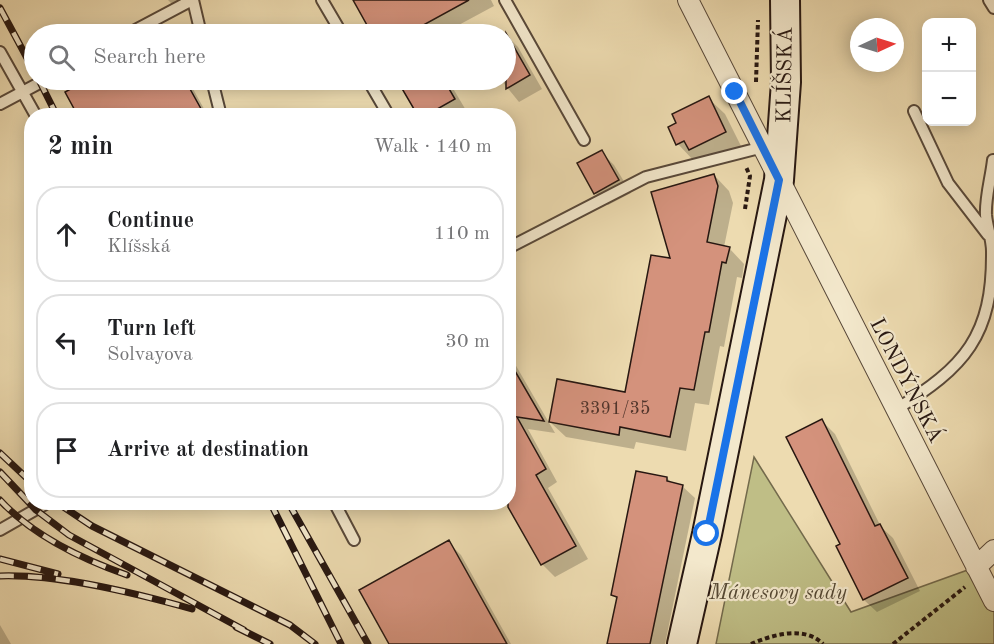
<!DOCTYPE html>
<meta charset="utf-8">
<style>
:root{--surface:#fff;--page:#f2f2f2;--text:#202124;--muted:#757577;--line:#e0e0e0}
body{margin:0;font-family:"Old Standard TT",serif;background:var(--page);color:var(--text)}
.controls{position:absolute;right:18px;top:18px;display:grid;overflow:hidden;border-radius:12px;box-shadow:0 3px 15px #0003}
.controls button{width:54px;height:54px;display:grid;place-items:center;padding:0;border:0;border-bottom:2px solid var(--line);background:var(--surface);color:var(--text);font:30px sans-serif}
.compass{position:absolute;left:850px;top:18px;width:54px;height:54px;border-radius:50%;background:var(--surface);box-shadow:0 3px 15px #0003;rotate:86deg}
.stop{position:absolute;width:18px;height:18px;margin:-14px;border:4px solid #1a73e8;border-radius:50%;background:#fff}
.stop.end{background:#1a73e8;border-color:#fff;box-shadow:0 2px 6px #0008}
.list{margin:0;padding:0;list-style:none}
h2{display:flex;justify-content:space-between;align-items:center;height:78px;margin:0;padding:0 24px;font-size:26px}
h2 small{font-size:20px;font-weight:400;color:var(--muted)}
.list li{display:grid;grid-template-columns:39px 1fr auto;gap:18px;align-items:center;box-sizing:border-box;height:96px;margin:0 12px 12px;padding:0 12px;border:2px solid var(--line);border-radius:24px}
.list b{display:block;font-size:22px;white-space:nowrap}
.list p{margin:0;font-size:20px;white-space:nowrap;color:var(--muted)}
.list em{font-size:20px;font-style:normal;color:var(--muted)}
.icon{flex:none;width:33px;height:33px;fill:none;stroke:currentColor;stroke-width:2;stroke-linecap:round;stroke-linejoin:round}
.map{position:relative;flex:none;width:994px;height:644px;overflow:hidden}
.search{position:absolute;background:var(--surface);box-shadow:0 3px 15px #0003;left:24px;top:24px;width:492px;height:66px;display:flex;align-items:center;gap:15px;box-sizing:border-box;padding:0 21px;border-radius:33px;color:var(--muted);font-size:22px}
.panel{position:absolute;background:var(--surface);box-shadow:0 3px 15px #0003;left:24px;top:108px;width:492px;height:402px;border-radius:24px}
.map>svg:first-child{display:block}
.green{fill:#bfbe86;stroke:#736a4c;stroke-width:1.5}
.shadow{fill:#0003}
.building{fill:#d4927c;stroke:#271711;stroke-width:1.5}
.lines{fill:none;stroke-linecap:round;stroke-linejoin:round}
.lane-casing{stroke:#584839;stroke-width:14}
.street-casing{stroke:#584839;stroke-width:22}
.secondary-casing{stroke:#271711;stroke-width:32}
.path{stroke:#271711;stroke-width:4;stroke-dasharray:4.5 3;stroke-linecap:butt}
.lane{stroke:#f3e8cc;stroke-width:10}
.street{stroke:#f3e8cc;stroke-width:20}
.secondary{stroke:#f3e8cc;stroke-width:28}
.rail-casing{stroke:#271711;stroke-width:7}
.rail{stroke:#f3e8cc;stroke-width:4.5;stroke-dasharray:14;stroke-linecap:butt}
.route{stroke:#1a73e8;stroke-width:8}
.labels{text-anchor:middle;stroke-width:4.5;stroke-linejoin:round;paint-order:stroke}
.number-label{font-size:18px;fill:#52362c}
.street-label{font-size:21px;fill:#271711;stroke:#f3e8cc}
.park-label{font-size:21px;font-style:italic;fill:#554934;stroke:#f3e8cc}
</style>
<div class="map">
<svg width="994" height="644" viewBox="0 0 994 644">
<rect width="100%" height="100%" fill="#eddbb0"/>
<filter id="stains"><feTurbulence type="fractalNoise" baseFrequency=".00333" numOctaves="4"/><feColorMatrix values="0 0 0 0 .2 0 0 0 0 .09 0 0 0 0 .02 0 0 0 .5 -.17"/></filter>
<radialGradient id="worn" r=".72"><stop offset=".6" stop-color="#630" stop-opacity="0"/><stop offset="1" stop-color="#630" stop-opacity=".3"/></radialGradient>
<!-- green -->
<path class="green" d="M754 457 851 612 976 567 994 601V644H716Z"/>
<!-- shadow -->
<path class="shadow" d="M168 0H179L172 4Z
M355 0H491L494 6 442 34H374Z
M506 35 518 47 542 89 519 102 501 80H506Z
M91 80H188L208 116H80L67 92Z
M399 80H448L467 112 461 116H419Z
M708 98 725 114 742 148 694 161 678 144V124Z
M601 152 614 165 631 193 608 205 595 193Z
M714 175 729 191 733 203 724 247 729 248 744 264 742 278 737 277 724 347 720 346 709 405 695 403 686 451 636 442 634 449 566 437 550 422 626 393 672 260Z
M508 352 555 433 528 429 557 482 548 488 588 559 555 577 543 565 508 502Z
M822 421 835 434 881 527 893 538 920 591 877 612 864 600 838 546 842 544Z
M667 478 673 484 682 486 695 498 665 644H609L618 600 613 595Z
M448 542 461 555 511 644H391Z
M0 625 11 644H0Z"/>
<!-- building -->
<path class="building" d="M353 0H469L416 29 419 34H372Z
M506 33 530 75 506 89Z
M87 80H185L205 116H78L65 92Z
M397 80H444L455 99 425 116H418Z
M709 96 726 132 689 150 684 141 676 145 668 127 676 123 672 114Z
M602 150 619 180 594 194 577 163Z
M714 174 718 186 707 242 730 247 726 263 722 262 709 332H705L694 390 680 388 670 437 620 427 619 435 549 422 557 379 625 392 651 255 670 258 651 192Z
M508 359 544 421 517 417 546 469 536 475 576 546 541 565 508 507Z
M822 419 875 526 880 524 908 578 863 600 836 546 840 544 786 437Z
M636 471 667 477V481L683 485 650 644H607L617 597 611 595Z
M449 540 507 644H389L359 590Z"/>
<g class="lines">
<!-- lane casing -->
<g class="lane-casing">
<path id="lane" d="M193 0 201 34
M322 0 342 34
M505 0 584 140
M989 0 994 8
M128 34 192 0
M0 52 36 116
M212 80 221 116
M368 80 389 116
M0 104 45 80
M914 111 948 183 988 235
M508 248 646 177 763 147
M895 410C965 367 993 336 992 251 992 239 987 227 986 215 985 198 991 178 993 160
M334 502 354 540
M0 530 49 502"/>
</g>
<!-- street casing -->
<g class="street-casing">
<path id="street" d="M688 0 994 601
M976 567 994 550"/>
</g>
<!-- secondary casing -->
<g class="secondary-casing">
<path id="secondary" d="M682 644 707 534 779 180 786 82 785 0"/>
</g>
<!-- path -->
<path class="path" d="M756 82 758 20
M745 209 750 176 746 167
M751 644C772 635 804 625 823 644
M893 644 965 587"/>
<!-- lane -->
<use href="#lane" class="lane"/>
<!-- street -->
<use href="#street" class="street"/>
<!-- secondary -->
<use href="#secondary" class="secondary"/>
<!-- rail casing -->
<g class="rail-casing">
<path id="rail" d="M0 8 34 71
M39 80 57 116
M0 453 32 483
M0 472 36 510 69 535 244 630
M0 500C32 535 82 559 127 575
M56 502 92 526 290 625 315 644
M270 502 341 644
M288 502 368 644
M0 559 58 574
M0 576C59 574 135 593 192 609
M236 627 270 644"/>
</g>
<!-- rail -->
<use href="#rail" class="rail"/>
</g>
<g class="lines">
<!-- route -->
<path class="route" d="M707 534 779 180 735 92"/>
</g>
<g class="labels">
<!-- number labels -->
<g class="number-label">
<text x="615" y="414">3391/35</text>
</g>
<!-- street labels -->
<g class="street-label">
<text transform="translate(784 75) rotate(-89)" y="7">KLÍŠSKÁ</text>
<text transform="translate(907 380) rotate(63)" y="7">LONDÝNSKÁ</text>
</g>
<!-- park labels -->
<g class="park-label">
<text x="778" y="599">Mánesovy sady</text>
</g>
</g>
<rect width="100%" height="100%" filter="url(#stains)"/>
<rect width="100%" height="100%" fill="url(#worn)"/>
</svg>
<div class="controls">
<button>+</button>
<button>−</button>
</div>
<svg class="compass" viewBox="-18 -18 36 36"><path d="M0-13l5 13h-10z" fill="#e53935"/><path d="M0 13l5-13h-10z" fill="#757577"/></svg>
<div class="stop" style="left:707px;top:534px"></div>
<div class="stop end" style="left:735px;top:92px"></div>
<div class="search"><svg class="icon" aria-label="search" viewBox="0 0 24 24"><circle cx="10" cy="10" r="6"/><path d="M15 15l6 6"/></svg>Search here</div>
<section class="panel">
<h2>2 min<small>Walk · 140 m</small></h2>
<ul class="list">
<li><svg class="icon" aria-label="ahead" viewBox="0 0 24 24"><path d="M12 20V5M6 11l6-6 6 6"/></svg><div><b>Continue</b><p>Klíšská</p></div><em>110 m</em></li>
<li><svg class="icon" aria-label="left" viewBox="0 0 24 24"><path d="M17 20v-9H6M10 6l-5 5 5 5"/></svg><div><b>Turn left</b><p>Solvayova</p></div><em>30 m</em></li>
<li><svg class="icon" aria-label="arrive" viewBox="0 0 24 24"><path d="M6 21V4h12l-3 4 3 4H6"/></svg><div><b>Arrive at destination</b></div></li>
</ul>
</section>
</div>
